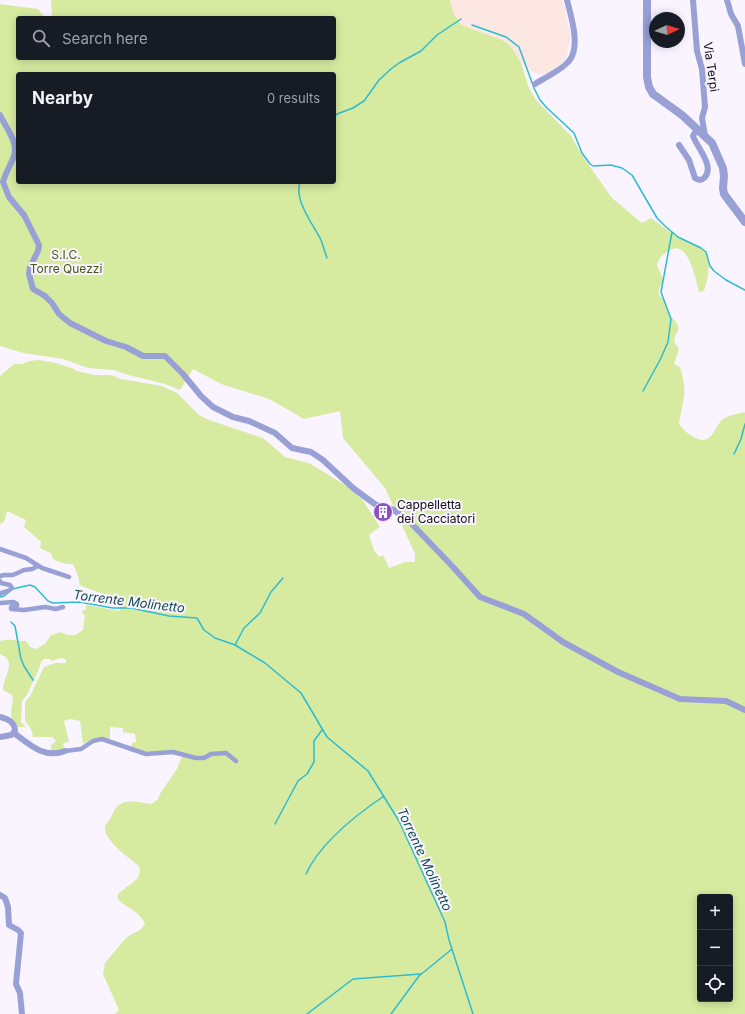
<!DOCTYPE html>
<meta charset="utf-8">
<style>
:root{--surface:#171b24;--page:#242831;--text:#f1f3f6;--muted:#9ea1a6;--line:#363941}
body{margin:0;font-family:Inter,sans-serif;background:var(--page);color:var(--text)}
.controls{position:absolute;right:12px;bottom:12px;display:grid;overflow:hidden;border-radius:4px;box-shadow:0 2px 10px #0003}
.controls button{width:36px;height:36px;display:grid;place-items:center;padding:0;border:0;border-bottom:1px solid var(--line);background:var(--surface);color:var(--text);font:20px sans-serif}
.compass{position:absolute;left:649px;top:12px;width:36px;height:36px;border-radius:50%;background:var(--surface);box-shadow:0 2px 10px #0003;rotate:86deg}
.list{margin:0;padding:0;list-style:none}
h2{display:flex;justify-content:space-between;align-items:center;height:52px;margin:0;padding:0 16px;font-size:17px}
h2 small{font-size:13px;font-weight:400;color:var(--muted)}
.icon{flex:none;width:22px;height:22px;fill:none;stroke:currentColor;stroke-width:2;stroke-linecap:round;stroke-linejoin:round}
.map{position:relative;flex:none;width:745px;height:1014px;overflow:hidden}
.search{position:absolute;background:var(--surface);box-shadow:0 2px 10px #0003;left:16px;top:16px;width:320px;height:44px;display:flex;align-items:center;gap:10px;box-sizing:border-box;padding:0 14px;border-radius:4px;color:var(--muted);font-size:15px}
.panel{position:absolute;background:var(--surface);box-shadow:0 2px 10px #0003;left:16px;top:72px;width:320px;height:112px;border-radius:4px}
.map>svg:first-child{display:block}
.commercial{fill:#fce7e3}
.green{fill:#d7eba0;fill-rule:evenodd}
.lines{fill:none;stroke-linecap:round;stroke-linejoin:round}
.stream{stroke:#2dbbd2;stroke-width:1.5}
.pedestrian{stroke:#98a0d6;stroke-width:4.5}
.minor{stroke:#98a0d6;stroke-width:6}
.tertiary{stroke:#98a0d6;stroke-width:8}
.labels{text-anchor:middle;stroke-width:4;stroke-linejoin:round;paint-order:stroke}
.street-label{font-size:12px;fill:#0f0d11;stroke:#f9f4ff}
.park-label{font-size:12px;fill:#495716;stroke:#f9f4ff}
.poi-label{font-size:12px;fill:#0f0d11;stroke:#f9f4ff;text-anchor:start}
.water-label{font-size:13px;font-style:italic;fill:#114b54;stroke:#f9f4ff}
</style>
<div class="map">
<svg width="745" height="1014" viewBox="0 0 745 1014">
<rect width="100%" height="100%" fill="#f9f4ff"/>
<!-- commercial -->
<path class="commercial" d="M450 0H563L571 36 566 59 557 67 550 73 540 74 530 71 521 63 512 48 506 42 461 25 453 12Z"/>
<!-- green -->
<path class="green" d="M51 0H450L453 12 461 25 494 37 506 42 512 48 521 63 529 88 536 100 571 136 585 160 612 198 642 223 651 218 673 234 702 249C713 259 708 278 704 291L699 292C696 281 688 237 669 251 663 254 658 259 657 265 658 270 662 274 663 279 663 285 657 288 659 294 660 297 662 297 663 299 667 303 667 311 671 316 673 319 677 322 678 326 680 335 668 336 679 349L674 364 680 367C688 391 683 400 679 424 683 430 689 435 696 438 712 446 714 427 723 419 729 415 738 414 744 412L745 413V1014H115L119 1010 103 974 105 963 124 940 130 935 140 930 145 924C139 909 123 908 117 897 122 885 144 883 139 866 130 859 104 840 105 828 105 823 111 820 112 815 120 796 135 802 152 804L158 799 161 792 177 769 182 756 200 760H204L213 755 226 754 235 762 236 760 225 752 211 753 202 757 173 751 144 752 126 747 131 746 132 743 136 742 135 734 123 732V728L110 727V740C98 737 94 738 83 744L80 721 71 719 64 721 69 742 63 743 64 749 58 752H48L52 748 50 746 56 741 52 737H32L33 736 31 729 25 721V702L30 696 44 667 55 663H66V660C61 656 57 660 52 661L50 659H44L41 662 39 669 27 695 22 701 21 722 26 727H18L12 719 11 712 13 698 12 695 3 690C2 678 19 662 0 654V641C8 638 17 641 26 641L30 647 36 649 45 644 51 635 61 632 67 635H75L83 630 85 615 82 614 83 610H86V605L120 611C120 608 120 604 118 601 112 595 89 590 80 585L78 576 73 564C64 564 59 563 52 558V554L40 548 41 542 24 527 26 520 7 511 4 522 0 524V376L14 364H22L29 361 39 360 56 363 72 368 77 371 94 375H111L121 379 162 386 177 393 199 415 209 420 263 438 285 457 309 463 345 485 362 499 380 527 369 535 374 550 379 557 383 555 389 568 405 562H415V554L385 488 343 438 340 411 304 419 269 399 221 384 193 369 180 390 165 384 128 375 114 370 88 368 63 359 23 353 0 346V4L38 9 45 18H18V58H334V18H52ZM18 74H334V182H18ZM700 897H730V999H700Z"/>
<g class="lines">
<!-- stream -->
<path class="stream" d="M472 25 506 37 519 47 534 88 540 100 547 108 574 133 582 153 590 164 593 166 611 165 622 168 632 175 657 218 665 226 678 237 701 248 706 252 710 266 714 271 726 280 745 290
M334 117 337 114 353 108 364 101 379 80 391 69 399 63 421 51 437 35 461 19
M300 182C294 201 313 224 321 240 323 246 325 252 327 258
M643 391 660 360 668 342 671 319 661 292 672 232
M734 454 741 439 745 424
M13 589 21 587 30 585 35 587 48 601 53 603 79 602 113 608H131L169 616 197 618 204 630 215 638 235 645 265 663 301 693 327 737 368 771 399 821 445 922 449 940 473 1014
M0 597 4 596 9 592
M11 622 15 626 21 659 24 666 33 680
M235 645 244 628 260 613 271 592 283 578
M275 824 298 781 307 774 314 762V741L322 730
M306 874C320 843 356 815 384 796
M307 1014 353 979 421 974
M391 1014 419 976 452 949"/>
<!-- pedestrian -->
<path class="pedestrian" d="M0 549 26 558 42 568 69 577
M0 576 4 575H13L24 570 32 569 38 566
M0 581 1 583 10 585 12 588 8 591 1 593 0 594
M0 603 14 602 17 604V606L11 607V609L24 610 45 607 56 609 63 607
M65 751 81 749 93 741 102 739 146 754 173 752 196 758H204L211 754 226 753 236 761"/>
<!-- minor -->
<path class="minor" d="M693 0 697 51 702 69 705 107 702 118 705 136
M727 0 731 14 738 26 745 64
M535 84C545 77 561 71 569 61 581 47 571 16 567 0
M0 115C5 126 19 143 14 156 11 164 6 172 3 182L9 197 24 215 39 245 38 251 30 267 29 274 33 289 45 296 52 303 59 314 70 323 106 341 126 347 143 356H165L183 374 201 396 213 407 233 417 249 421 275 433 292 448 311 452 323 460 353 488 376 505 394 510 410 522 453 567 480 597 524 614 563 642 618 672 680 699 726 701 745 710
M679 145 689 160 695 178C698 180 701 181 704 178 716 167 696 146 693 136L697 129
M0 717C8 719 15 722 15 731L11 735 0 737
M14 733C30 745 44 759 65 751
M0 895 5 898 8 907 9 925 18 930 21 933 16 984 20 993 22 1014"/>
<!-- tertiary -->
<path class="tertiary" d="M647 0V77L649 87 653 94 682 115 712 143 723 168 724 176 723 188 724 194 745 222"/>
</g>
<!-- icons -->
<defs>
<g id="building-disc" transform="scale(1)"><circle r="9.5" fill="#8f4fc5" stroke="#f9f4ff"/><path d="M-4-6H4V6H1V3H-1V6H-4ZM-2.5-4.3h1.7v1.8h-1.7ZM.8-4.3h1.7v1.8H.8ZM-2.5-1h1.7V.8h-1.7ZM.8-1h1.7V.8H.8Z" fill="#fff"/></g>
</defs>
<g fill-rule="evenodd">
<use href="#building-disc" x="383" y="512"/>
</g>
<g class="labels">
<!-- street labels -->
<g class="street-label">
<text transform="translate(711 67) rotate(82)" y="4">Via Terpi</text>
</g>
<!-- park labels -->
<g class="park-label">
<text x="66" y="259">S.I.C.<tspan x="66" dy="14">Torre Quezzi</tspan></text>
</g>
<!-- poi labels -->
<g class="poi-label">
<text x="397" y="509">Cappelletta<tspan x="397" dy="14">dei Cacciatori</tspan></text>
</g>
<!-- water labels -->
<g class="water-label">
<text transform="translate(129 601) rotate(7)" y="5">Torrente Molinetto</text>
<text transform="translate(425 859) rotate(65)" y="5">Torrente Molinetto</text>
</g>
</g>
</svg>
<div class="controls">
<button>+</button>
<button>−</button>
<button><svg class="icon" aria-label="locate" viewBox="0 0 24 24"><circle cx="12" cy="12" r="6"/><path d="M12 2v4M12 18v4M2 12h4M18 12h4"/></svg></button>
</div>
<svg class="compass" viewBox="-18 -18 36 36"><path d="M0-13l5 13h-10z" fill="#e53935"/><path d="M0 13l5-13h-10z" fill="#9ea1a6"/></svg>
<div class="search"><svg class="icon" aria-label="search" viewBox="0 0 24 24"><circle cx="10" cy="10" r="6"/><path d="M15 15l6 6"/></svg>Search here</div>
<section class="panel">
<h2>Nearby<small>0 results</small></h2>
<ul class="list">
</ul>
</section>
</div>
